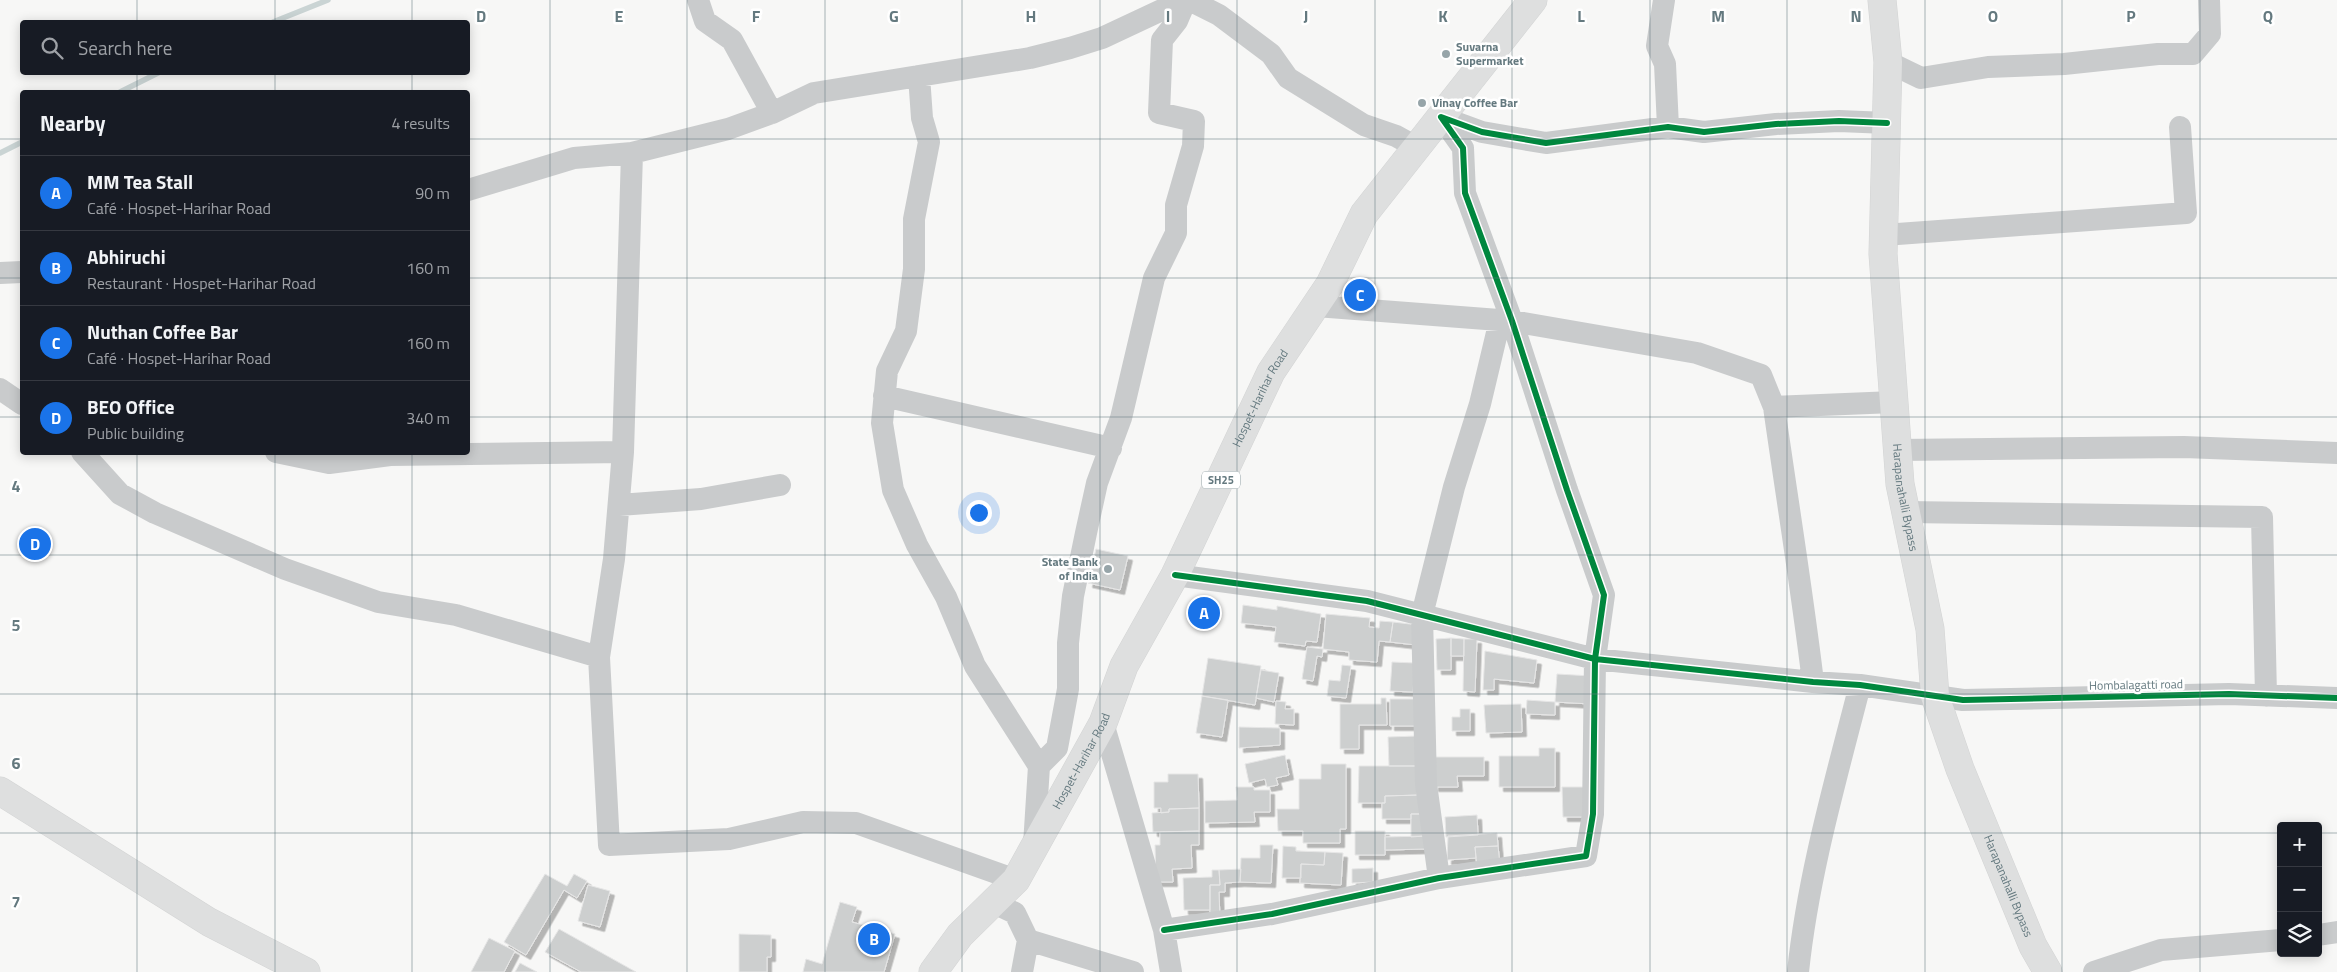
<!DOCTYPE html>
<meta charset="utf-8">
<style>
:root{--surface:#171b24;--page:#242831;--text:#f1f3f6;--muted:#9ea1a6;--line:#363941;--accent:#1a73e8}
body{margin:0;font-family:"Titillium Web",sans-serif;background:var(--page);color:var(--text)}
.controls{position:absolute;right:15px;bottom:15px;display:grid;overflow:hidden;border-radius:5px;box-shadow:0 2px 12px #0003}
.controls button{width:45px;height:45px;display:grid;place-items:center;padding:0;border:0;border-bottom:1px solid var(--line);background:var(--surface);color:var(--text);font:25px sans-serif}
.you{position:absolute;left:978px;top:512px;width:18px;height:18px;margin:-12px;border:4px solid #fff;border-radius:50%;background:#1a73e8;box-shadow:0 0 0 8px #1a73e833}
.badge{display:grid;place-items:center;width:32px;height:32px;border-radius:50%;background:var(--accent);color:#fff;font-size:16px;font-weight:700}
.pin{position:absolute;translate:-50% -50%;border:2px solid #fff;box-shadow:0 1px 5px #0006}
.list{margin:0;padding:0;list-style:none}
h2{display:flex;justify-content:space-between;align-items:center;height:65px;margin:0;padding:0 20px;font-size:21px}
h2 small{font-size:16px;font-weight:400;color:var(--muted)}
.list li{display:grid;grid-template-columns:32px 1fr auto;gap:15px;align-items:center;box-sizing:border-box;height:75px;padding:0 20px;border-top:1px solid var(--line)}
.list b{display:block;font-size:19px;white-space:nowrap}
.list p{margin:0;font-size:16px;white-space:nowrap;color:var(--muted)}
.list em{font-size:16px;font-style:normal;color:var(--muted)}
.icon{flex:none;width:28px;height:28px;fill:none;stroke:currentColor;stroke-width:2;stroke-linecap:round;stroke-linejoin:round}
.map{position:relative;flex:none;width:2337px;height:972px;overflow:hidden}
.search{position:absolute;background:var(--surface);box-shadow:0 2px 12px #0003;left:20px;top:20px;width:450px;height:55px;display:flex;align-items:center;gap:12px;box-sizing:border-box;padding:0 18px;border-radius:5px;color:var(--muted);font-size:19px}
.panel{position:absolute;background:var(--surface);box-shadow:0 2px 12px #0003;left:20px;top:90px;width:450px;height:365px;border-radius:5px}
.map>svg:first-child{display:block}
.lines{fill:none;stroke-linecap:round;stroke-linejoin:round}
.stream{stroke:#cad4d4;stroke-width:5.5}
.building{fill:#cdcfcf;stroke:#e6e6e6;filter:url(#shadow)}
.major-casing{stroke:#d3d4d4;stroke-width:29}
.minor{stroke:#c9cbcc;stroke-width:22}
.major{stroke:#dedfdf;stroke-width:28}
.cycleway-casing{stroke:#fff;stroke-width:9}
.cycleway{stroke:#00873e;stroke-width:6}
.grid{fill:none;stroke:#64797f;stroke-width:1;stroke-opacity:0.55}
.poi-dot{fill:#97a5a9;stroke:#fff;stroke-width:2}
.labels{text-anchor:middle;stroke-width:5;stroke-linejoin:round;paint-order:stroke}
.shield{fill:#fff;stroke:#92a1a5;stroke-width:1}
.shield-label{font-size:11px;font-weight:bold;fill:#64797f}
.poi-label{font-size:12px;font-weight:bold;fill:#64797f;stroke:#fff;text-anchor:start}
.street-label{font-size:12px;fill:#64797f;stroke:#fff}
.grid-label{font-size:16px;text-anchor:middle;font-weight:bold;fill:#64797f;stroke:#fff;stroke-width:5;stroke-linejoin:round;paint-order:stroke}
</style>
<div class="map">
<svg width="2337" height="972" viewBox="0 0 2337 972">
<defs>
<filter id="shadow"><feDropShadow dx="4.5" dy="4.5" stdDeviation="0" flood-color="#0004"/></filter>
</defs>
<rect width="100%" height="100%" fill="#f7f7f6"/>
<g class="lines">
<!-- stream -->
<path class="stream" d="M273 22 328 0
M120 92 160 72
M0 153 22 142"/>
</g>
<!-- building -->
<path class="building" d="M1096 549 1128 556 1120 590 1088 583Z
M1243 605 1277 610V606L1321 614 1317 642 1306 641 1305 646 1274 642 1276 627 1241 623Z
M1326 614 1370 618 1369 627 1379 628 1380 621 1393 622 1390 642 1379 641 1377 662 1349 660V652L1323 649Z
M1393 622 1418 625 1416 645 1390 642Z
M1451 638 1464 639V656H1451Z
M1451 638V670H1437L1436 639Z
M1464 639H1477L1475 692 1463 691Z
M1307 647 1323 649 1322 657 1317 656 1313 681 1302 679Z
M1485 651 1537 660 1534 683 1494 679V690H1483Z
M1208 658 1261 666 1255 705 1202 696Z
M1392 662 1415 663 1413 692 1390 691Z
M1342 665 1351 666 1346 698 1327 696 1329 680 1340 681Z
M1261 670 1279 673 1274 702 1256 698Z
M1557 674 1592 676 1591 704 1555 702Z
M1202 696 1228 700 1222 737 1196 733Z
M1381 698H1386L1387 725H1359V749H1340V704H1381Z
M1390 699H1419V726H1390Z
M1527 700 1555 702V715L1526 714Z
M1276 701 1286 702 1285 709H1294V725L1275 724Z
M1521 704 1522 732 1486 733 1484 705Z
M1460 709H1470V731H1452V717H1460Z
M1239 727 1280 728V745L1239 748Z
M1417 736V766H1389L1388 737Z
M1539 748H1555V787H1499V756H1539Z
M1285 755 1289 775 1276 778 1278 785 1267 787 1265 779 1249 783 1245 764Z
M1434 757H1484V776H1457L1458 787H1434Z
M1321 764H1346V829H1340V843H1303V831H1278L1277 809H1299V779H1321Z
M1359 766H1417V795L1385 796V803H1358Z
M1168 774H1198L1199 808 1169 809V812L1161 813V808H1154V782H1168Z
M1236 787H1254V790H1270V812H1254L1255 822 1205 823V801L1237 800Z
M1562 787H1585L1586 817H1563Z
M1420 795V814H1411V819H1382V803H1385V796Z
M1199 808V831L1153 832 1152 813 1169 812V809H1173Z
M1411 814H1425V836L1411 837Z
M1477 815 1478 835 1446 837 1445 817Z
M1199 831V845H1191L1192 868 1172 869 1173 882H1156L1155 845H1160V832Z
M1355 831H1385V855H1355Z
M1497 833 1498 846 1475 847 1476 858 1447 860 1448 836Z
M1425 836V849L1385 850V837Z
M1260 845H1273L1271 883 1240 882 1241 858H1260Z
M1283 846 1296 847V851L1325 852 1324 865 1301 864V878H1282Z
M1498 846 1500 865 1477 867 1475 847Z
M1325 852 1343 853 1341 885 1300 883 1301 864 1324 865Z
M1373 868V882L1352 883V869Z
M1241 869 1240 882 1225 883V892H1219L1220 920H1210V885H1220L1219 870Z
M1212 870H1219L1220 885H1210V910H1184L1183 878 1212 877Z
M545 874 567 886 574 874 587 881 577 898 564 890 526 955 504 942Z
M588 885 610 891 600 927 578 921Z
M840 902 857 907 852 922 895 934 884 972H803L806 959 822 964Z
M559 929 636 972H581L545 952Z
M739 934 771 935V957H767V972H739Z
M489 938 515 951 504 972H471Z
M520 963 537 972H515Z"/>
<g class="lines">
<!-- major casing -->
<g class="major-casing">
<g id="major">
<path id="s1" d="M1882 0 1888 62 1883 254 1900 484 1930 629 1935 696 1960 769 2033 946 2048 972"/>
<path d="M0 791 209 922 306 972"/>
<path id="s2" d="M933 972 960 935 1016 880 1103 723 1124 666 1175 575 1271 372 1330 284 1364 214 1533 0"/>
</g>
</g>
<!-- minor -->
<path class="minor" d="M698 0 705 21 732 40 772 113
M1189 0 1219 15 1271 54 1288 78 1364 125 1396 136 1416 147
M1664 0 1657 46 1665 64 1668 127
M1888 62 1921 78 1988 67 2064 64 2158 54H2193L2210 34 2209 0
M919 76 922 118 929 142 914 219V269L906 331 887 371 882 423 893 490 917 545 946 597 975 666 1039 766 1034 845
M468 190 574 158 632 153 728 129 772 113 814 93 1030 58 1070 48 1102 38 1183 0
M1884 235 2186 213 2180 127
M0 273 22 272
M1316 306 1512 321 1697 353 1761 375 1774 407 1894 402
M0 389 22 404
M884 396 1111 448
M1774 407C1787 499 1802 590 1813 682
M1898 450 2184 447 2337 453
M82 452 120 494 155 513 285 569 378 602 456 615 599 657 609 845 729 839 803 822 856 823 1016 880
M276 452 329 463 390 455 623 452
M619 505 701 499 780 485
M1906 512 2262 517 2266 696
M1175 575 1367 601 1595 659 1813 682 1860 685 1963 700 2229 694 2337 698
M599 657 614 559 623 452 632 153
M1103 723 1164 930 1171 972
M1039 766 1057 748 1068 689V643L1073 596 1086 533 1097 483 1121 418 1154 278 1176 233V205L1193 146 1194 121 1159 113 1162 40 1177 21 1186 0
M1439 878 1426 784 1422 615 1454 487 1480 404 1500 320
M992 902 1015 913 1028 940 1022 972
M1164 930 1272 914 1439 878 1586 856 1593 814 1595 659 1604 595 1567 490 1512 321 1465 193 1463 148 1441 117 1482 132 1546 143 1668 127 1704 132 1776 124 1839 121 1887 123
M2318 935 2337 932
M1028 940 1133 972
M1798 972C1808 875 1836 779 1860 685
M2094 972 2161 950 2281 940"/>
<!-- major -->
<use href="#major" class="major"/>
<!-- cycleway casing -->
<g class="cycleway-casing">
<path id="cycleway" d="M1175 575 1367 601 1595 659 1813 682 1860 685 1963 700 2229 694 2337 698
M1164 930 1272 914 1439 878 1586 856 1593 814 1595 659 1604 595 1567 490 1512 321 1465 193 1463 148 1441 117 1482 132 1546 143 1668 127 1704 132 1776 124 1839 121 1887 123"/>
</g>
<!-- cycleway -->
<use href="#cycleway" class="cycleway"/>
</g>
<!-- grid -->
<path class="grid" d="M137 0V22M275 0V22M412 0V22M550 0V972M687 0V972M825 0V972M962 0V972M1100 0V972M1237 0V972M1375 0V972M1512 0V972M1650 0V972M1787 0V972M1925 0V972M2062 0V972M2200 0V972M137 72V92M275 72V92M412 72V92M0 139H22M468 139H2337M0 278H22M468 278H2337M0 417H22M468 417H2337M137 452V972M275 452V972M412 452V972M0 555H2337M0 694H2337M0 833H2281M2318 833H2337"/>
<!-- markers -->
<g class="poi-dot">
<circle cx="1446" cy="54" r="5"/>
<circle cx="1422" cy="103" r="5"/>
<circle cx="1108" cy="569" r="5"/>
</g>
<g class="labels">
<!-- shield labels -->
<rect class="shield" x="1202" y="471.5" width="38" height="17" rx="4"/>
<g class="shield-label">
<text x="1221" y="484">SH25</text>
</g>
<!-- poi labels -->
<g class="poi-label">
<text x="1456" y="51">Suvarna<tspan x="1456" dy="14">Supermarket</tspan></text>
<text x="1432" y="107">Vinay Coffee Bar</text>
<text x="1098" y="566" text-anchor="end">State Bank<tspan x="1098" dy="14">of India</tspan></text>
</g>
<!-- street labels -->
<g class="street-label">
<text dy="4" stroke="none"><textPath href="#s2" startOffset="665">Hospet-Harihar Road</textPath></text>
<text dy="4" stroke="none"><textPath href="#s1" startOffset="499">Harapanahalli Bypass</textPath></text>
<text transform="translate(2136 685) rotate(-1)" y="4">Hombalagatti road</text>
<text dy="4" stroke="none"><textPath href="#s2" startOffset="260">Hospet-Harihar Road</textPath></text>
<text dy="4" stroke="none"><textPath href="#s1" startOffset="904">Harapanahalli Bypass</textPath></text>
</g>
</g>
<g class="grid-label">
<text x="481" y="22">D</text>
<text x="619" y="22">E</text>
<text x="756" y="22">F</text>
<text x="894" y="22">G</text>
<text x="1031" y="22">H</text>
<text x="1168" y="22">I</text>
<text x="1306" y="22">J</text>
<text x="1443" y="22">K</text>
<text x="1581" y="22">L</text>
<text x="1718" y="22">M</text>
<text x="1856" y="22">N</text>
<text x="1993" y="22">O</text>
<text x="2131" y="22">P</text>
<text x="2268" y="22">Q</text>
<text x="16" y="492">4</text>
<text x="16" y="631">5</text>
<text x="16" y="769">6</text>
<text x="16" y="908">7</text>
</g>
</svg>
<div class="controls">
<button>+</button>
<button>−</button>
<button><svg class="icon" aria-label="layers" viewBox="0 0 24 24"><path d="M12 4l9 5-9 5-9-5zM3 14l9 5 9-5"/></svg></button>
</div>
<div class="you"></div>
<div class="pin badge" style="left:1204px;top:613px">A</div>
<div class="pin badge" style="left:874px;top:939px">B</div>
<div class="pin badge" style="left:1360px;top:295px">C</div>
<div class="pin badge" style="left:35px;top:544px">D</div>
<div class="search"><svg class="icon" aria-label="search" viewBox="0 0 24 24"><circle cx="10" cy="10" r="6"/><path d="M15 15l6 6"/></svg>Search here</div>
<section class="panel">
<h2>Nearby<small>4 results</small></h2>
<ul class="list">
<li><span class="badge">A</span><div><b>MM Tea Stall</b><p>Café · Hospet-Harihar Road</p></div><em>90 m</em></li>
<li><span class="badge">B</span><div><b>Abhiruchi</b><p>Restaurant · Hospet-Harihar Road</p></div><em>160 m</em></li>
<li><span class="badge">C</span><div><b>Nuthan Coffee Bar</b><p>Café · Hospet-Harihar Road</p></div><em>160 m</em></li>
<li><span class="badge">D</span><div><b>BEO Office</b><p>Public building</p></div><em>340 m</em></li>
</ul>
</section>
</div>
